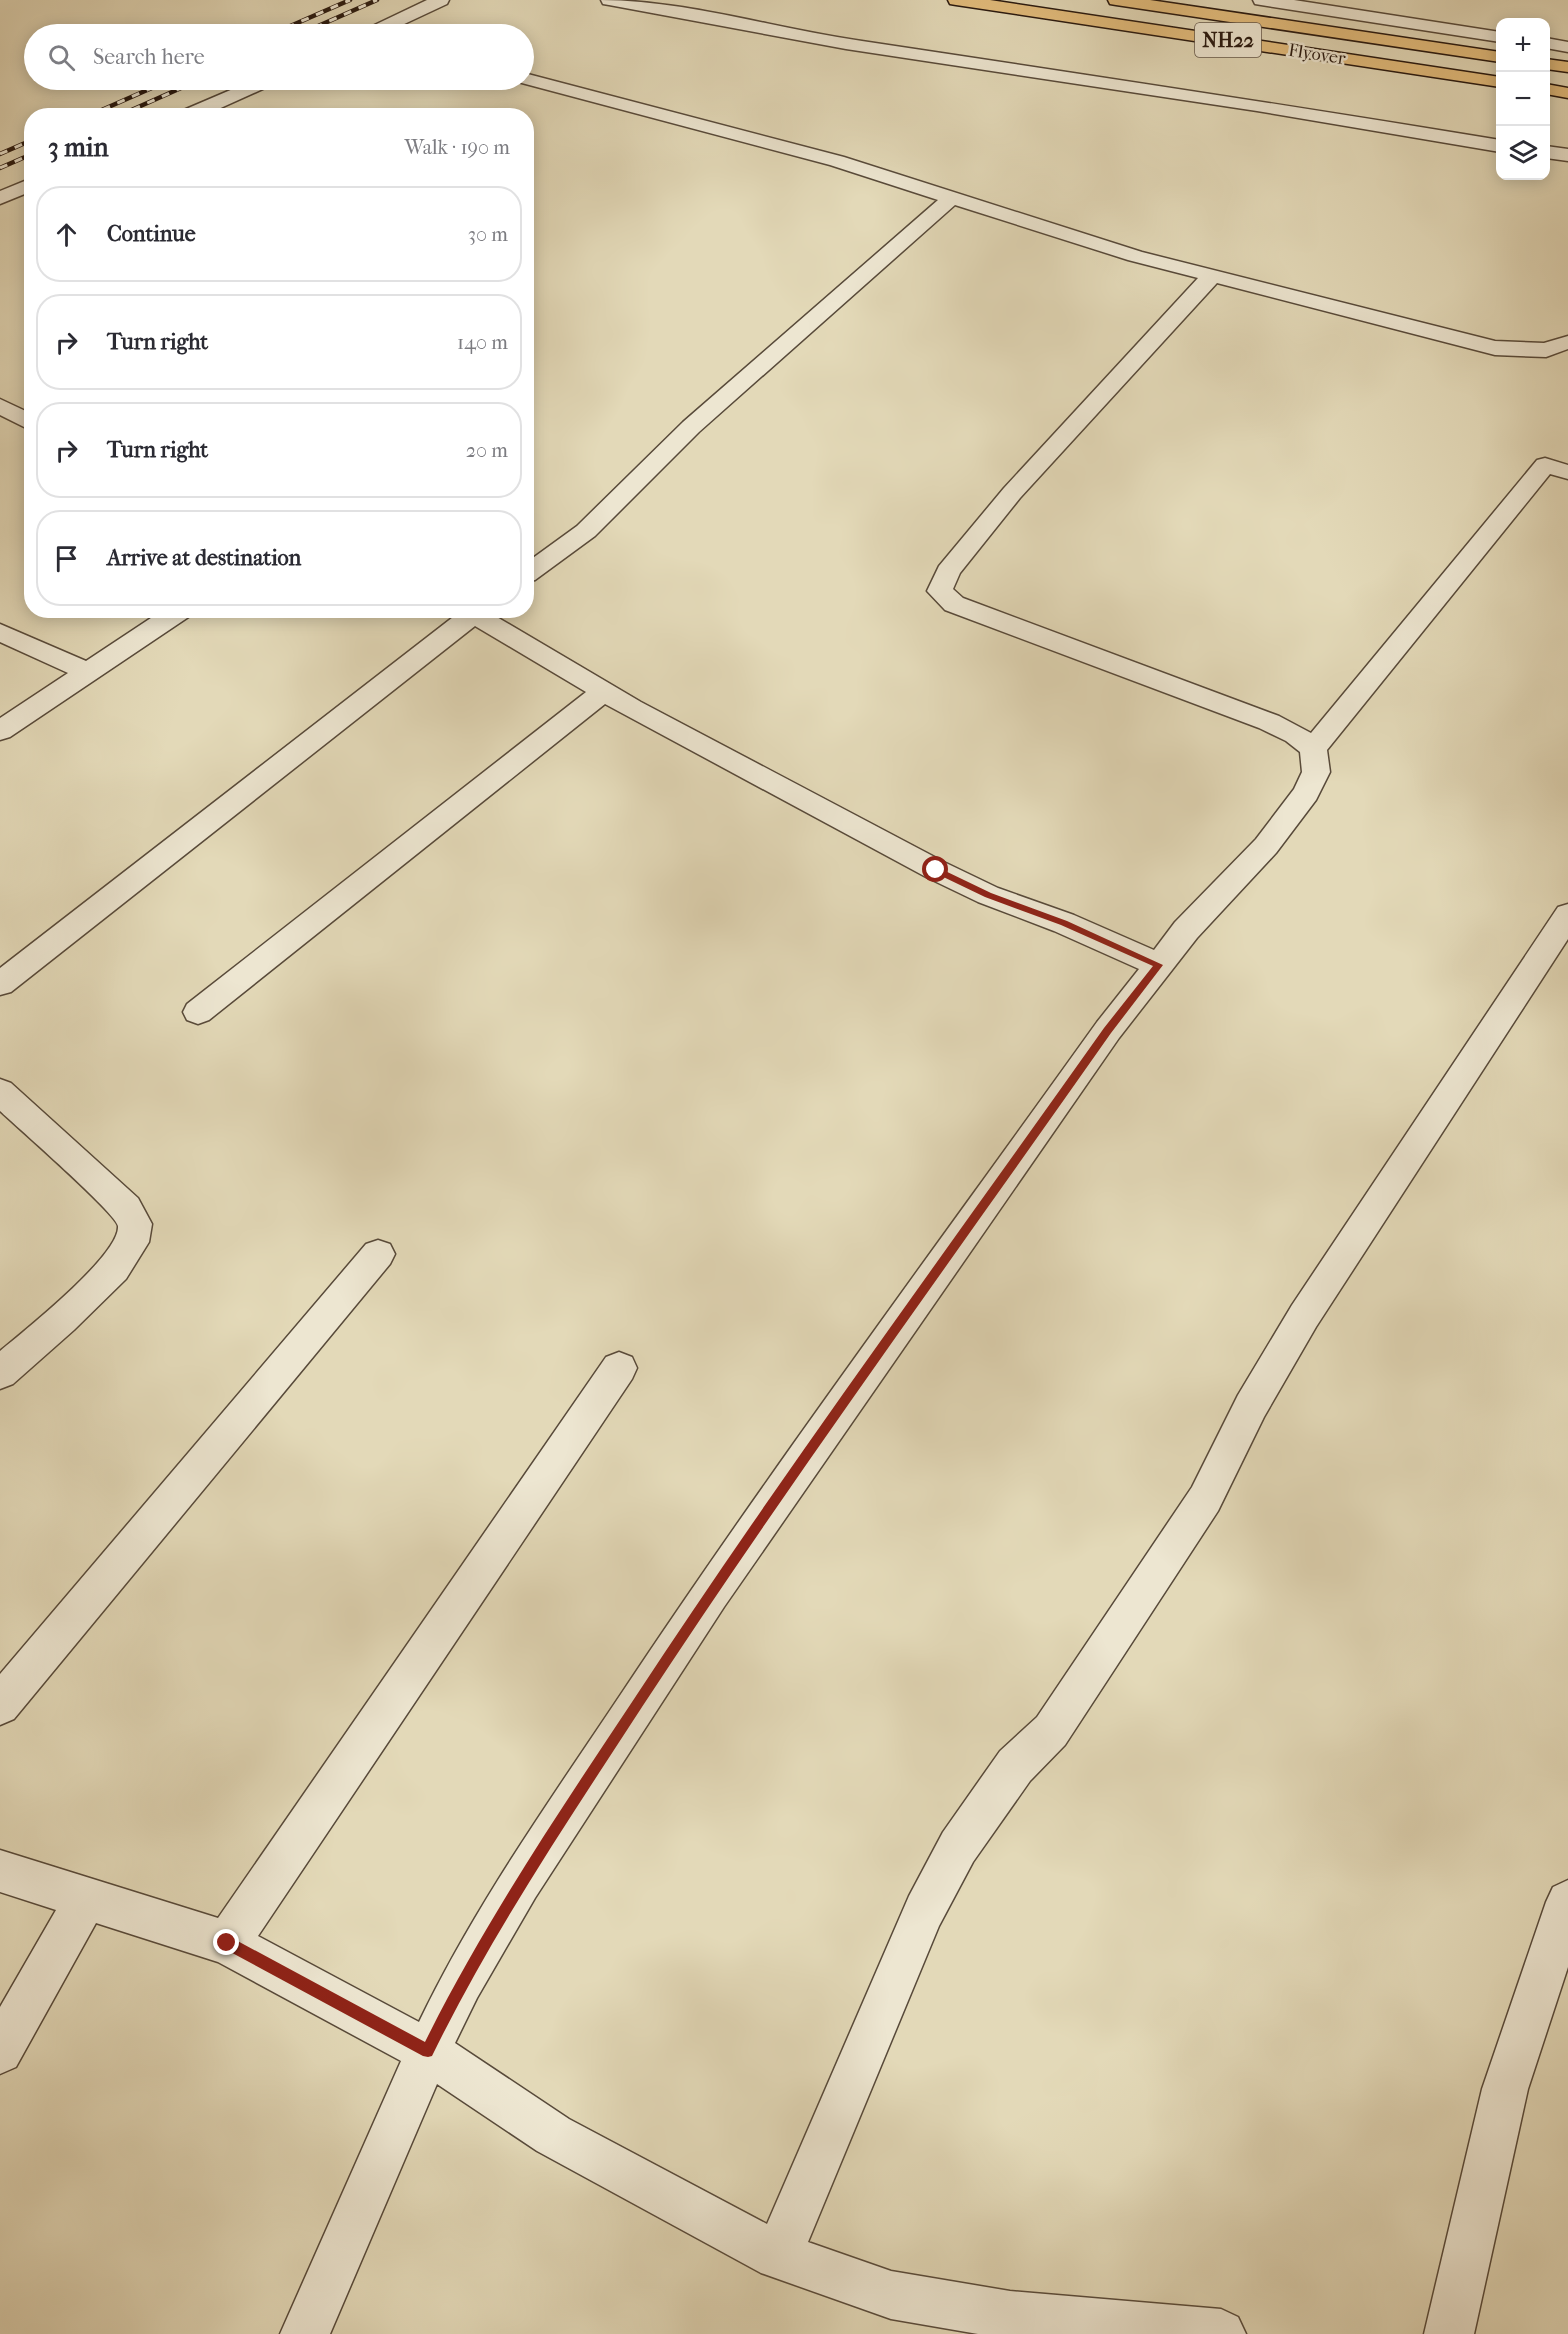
<!DOCTYPE html>
<meta charset="utf-8">
<style>
:root{--surface:#fff;--page:#f7f7f7;--text:#2b2b33;--muted:#7c7c81;--line:#e1e1e2}
body{margin:0;font-family:"IM FELL French Canon",serif;background:var(--page);color:var(--text)}
.controls{position:absolute;right:18px;top:18px;display:grid;overflow:hidden;border-radius:12px;box-shadow:0 3px 15px #0003}
.controls button{width:54px;height:54px;display:grid;place-items:center;padding:0;border:0;border-bottom:2px solid var(--line);background:var(--surface);color:var(--text);font:30px sans-serif}
.stop{position:absolute;width:18px;height:18px;margin:-14px;border:4px solid #8f2418;border-radius:50%;background:#fff}
.stop.end{background:#8f2418;border-color:#fff;box-shadow:0 2px 6px #0008}
.list{margin:0;padding:0;list-style:none}
h2{display:flex;justify-content:space-between;align-items:center;height:78px;margin:0;padding:0 24px;font-size:26px}
h2 small{font-size:20px;font-weight:400;color:var(--muted)}
.list li{display:grid;grid-template-columns:39px 1fr auto;gap:18px;align-items:center;box-sizing:border-box;height:96px;margin:0 12px 12px;padding:0 12px;border:2px solid var(--line);border-radius:24px}
.list b{display:block;font-size:22px;white-space:nowrap}
.list em{font-size:20px;font-style:normal;color:var(--muted)}
.icon{flex:none;width:33px;height:33px;fill:none;stroke:currentColor;stroke-width:2;stroke-linecap:round;stroke-linejoin:round}
.map{position:relative;flex:none;width:1568px;height:2334px;overflow:hidden}
.search{position:absolute;background:var(--surface);box-shadow:0 3px 15px #0003;left:24px;top:24px;width:510px;height:66px;display:flex;align-items:center;gap:15px;box-sizing:border-box;padding:0 21px;border-radius:33px;color:var(--muted);font-size:22px}
.panel{position:absolute;background:var(--surface);box-shadow:0 3px 15px #0003;left:24px;top:108px;width:510px;height:510px;border-radius:24px}
.map>svg:first-child{display:block}
.lines{fill:none;stroke-linecap:round;stroke-linejoin:round}
.minor-casing{stroke:#584a3a;stroke-width:3}
.highway-casing{stroke:#2a1a10;stroke-width:3}
.minor{fill:#ede6d1;fill-rule:evenodd}
.highway{fill:#e2bc7c;fill-rule:evenodd}
.rail-casing{stroke:#2a1a10;stroke-width:4.5}
.rail{stroke:#ede6d1;stroke-width:3;stroke-dasharray:8;stroke-linecap:butt}
.route{fill:#8f2418}
.labels{text-anchor:middle;stroke-width:5;stroke-linejoin:round;paint-order:stroke}
.far-street-label{font-size:18px;fill:#2a1a10;stroke:#ede6d1}
.shield{fill:#ede6d1;stroke:#64574a;stroke-width:1.5}
.shield-label{font-size:20px;font-weight:bold;fill:#2a1a10}
</style>
<div class="map">
<svg width="1568" height="2334" viewBox="0 0 1568 2334">
<rect width="100%" height="100%" fill="#e3d9b8"/>
<filter id="stains"><feTurbulence type="fractalNoise" baseFrequency=".00333" numOctaves="4"/><feColorMatrix values="0 0 0 0 .2 0 0 0 0 .09 0 0 0 0 .02 0 0 0 .5 -.17"/></filter>
<radialGradient id="worn" r=".72"><stop offset=".6" stop-color="#630" stop-opacity="0"/><stop offset="1" stop-color="#630" stop-opacity=".3"/></radialGradient>
<g class="lines">
<!-- minor casing -->
<g class="minor-casing">
<path id="minor" d="M427 0H449L447 4 383 34H361L364 30Z
M601 0C685 0 777 29 862 41 1075 73 1288 105 1500 140V152L1257 111 846 49 609 5 603 4Z
M1253 0H1294L1500 32V42L1261 5 1255 4Z
M1546 38 1568 42V52L1546 48Z
M524 73 844 157 1142 252 1495 341 1544 343 1568 336V349L1546 357 1495 355 1217 283 1020 498 960 573 953 589 963 598 1279 716 1311 733 1537 460 1545 458 1568 465V479L1550 474 1327 750 1330 772 1316 800 1276 853 1197 938 1119 1038 724 1607 535 1898 477 1998 455 2043 569 2119 767 2224 909 1896 943 1832 1000 1751 1037 1717 1192 1487 1238 1395 1292 1305 1558 907 1568 904V939L1316 1327 1264 1417 1218 1511 1065 1745 1030 1781 973 1862 939 1926 808 2242 891 2271 1010 2291 1221 2309 1238 2317 1246 2334H978L891 2319 761 2273 537 2151 437 2084 330 2334H280L401 2061 218 1962 96 1923 16 2067 0 2074V2007L56 1910 0 1892V1850L218 1918 606 1357 619 1352 632 1357 637 1368 632 1379 258 1936 419 2022C475 1905 551 1799 623 1691 774 1464 938 1244 1097 1022L1139 969 1054 931 978 902 926 877 605 704 209 1020 198 1024 187 1020 183 1012 187 1004 586 692 475 626 11 992 0 995V968L457 614 455 610H491L490 613 641 702 946 863 998 888 1074 915 1154 950 1175 922 1256 839 1294 789 1302 772 1300 752 1286 741 1259 728 945 610 927 591 939 566 1004 488 1198 278 1128 260 955 205 699 432 595 536 535 580 526 582V563L577 526 683 422 938 200 830 165 518 82 516 80H524Z
M254 80H277L274 84 203 116H177L179 112Z
M1546 146 1568 149V161L1546 158Z
M32 178V191L0 204V191Z
M0 399 32 414V431L0 415Z
M163 610H193L190 616 10 737 0 740V718L68 673 0 642V624L86 661Z
M0 1079 11 1083 138 1198 152 1224 149 1242 126 1279 74 1330 13 1384 0 1389V1351C24 1331 120 1255 118 1226 117 1214 16 1126 0 1111Z
M378 1240 390 1244 395 1254 390 1264 14 1719 0 1725V1674L366 1244Z
M1568 1880V1967L1528 2089 1474 2334H1424L1482 2089 1546 1902 1553 1887Z"/>
</g>
<!-- highway casing -->
<g class="highway-casing">
<path id="highway" d="M948 0H990L1500 77V87L956 5 950 4Z
M1108 0H1150L1500 52V62L1116 5 1110 4Z
M1546 59 1568 62V72L1546 69Z
M1546 84 1568 88V98L1546 94Z"/>
</g>
<!-- minor -->
<use href="#minor" class="minor"/>
<!-- highway -->
<use href="#highway" class="highway"/>
<!-- rail casing -->
<g class="rail-casing">
<path id="rail" d="M272 34 350 0
M300 34 377 0
M88 116 170 80
M118 116 199 80
M0 154 32 140
M0 168 32 154"/>
</g>
<!-- rail -->
<use href="#rail" class="rail"/>
</g>
<!-- route -->
<path class="route" d="M933 868H939L991 893 1067 921 1163 965 1111 1033C954 1257 792 1478 642 1707 568 1821 492 1933 432 2056L428 2057 423 2056 223 1948 221 1943 223 1938 227 1936 232 1938 425 2042C485 1921 561 1809 636 1696 785 1469 947 1250 1104 1028L1153 966 1061 925 985 897 933 872Z"/>
<g class="labels">
<!-- far-street labels -->
<g class="far-street-label">
<text transform="translate(1317 54) rotate(9)" y="6">Flyover</text>
</g>
<!-- shield labels -->
<rect class="shield" x="1195" y="23" width="66" height="34" rx="4.5"/>
<g class="shield-label">
<text x="1228" y="47">NH22</text>
</g>
</g>
<rect width="100%" height="100%" filter="url(#stains)"/>
<rect width="100%" height="100%" fill="url(#worn)"/>
</svg>
<div class="controls">
<button>+</button>
<button>−</button>
<button><svg class="icon" aria-label="layers" viewBox="0 0 24 24"><path d="M12 4l9 5-9 5-9-5zM3 14l9 5 9-5"/></svg></button>
</div>
<div class="stop" style="left:936px;top:870px"></div>
<div class="stop end" style="left:227px;top:1943px"></div>
<div class="search"><svg class="icon" aria-label="search" viewBox="0 0 24 24"><circle cx="10" cy="10" r="6"/><path d="M15 15l6 6"/></svg>Search here</div>
<section class="panel">
<h2>3 min<small>Walk · 190 m</small></h2>
<ul class="list">
<li><svg class="icon" aria-label="ahead" viewBox="0 0 24 24"><path d="M12 20V5M6 11l6-6 6 6"/></svg><div><b>Continue</b></div><em>30 m</em></li>
<li><svg class="icon" aria-label="right" viewBox="0 0 24 24"><path d="M7 20v-9h11M14 6l5 5-5 5"/></svg><div><b>Turn right</b></div><em>140 m</em></li>
<li><svg class="icon" aria-label="right" viewBox="0 0 24 24"><path d="M7 20v-9h11M14 6l5 5-5 5"/></svg><div><b>Turn right</b></div><em>20 m</em></li>
<li><svg class="icon" aria-label="arrive" viewBox="0 0 24 24"><path d="M6 21V4h12l-3 4 3 4H6"/></svg><div><b>Arrive at destination</b></div></li>
</ul>
</section>
</div>
